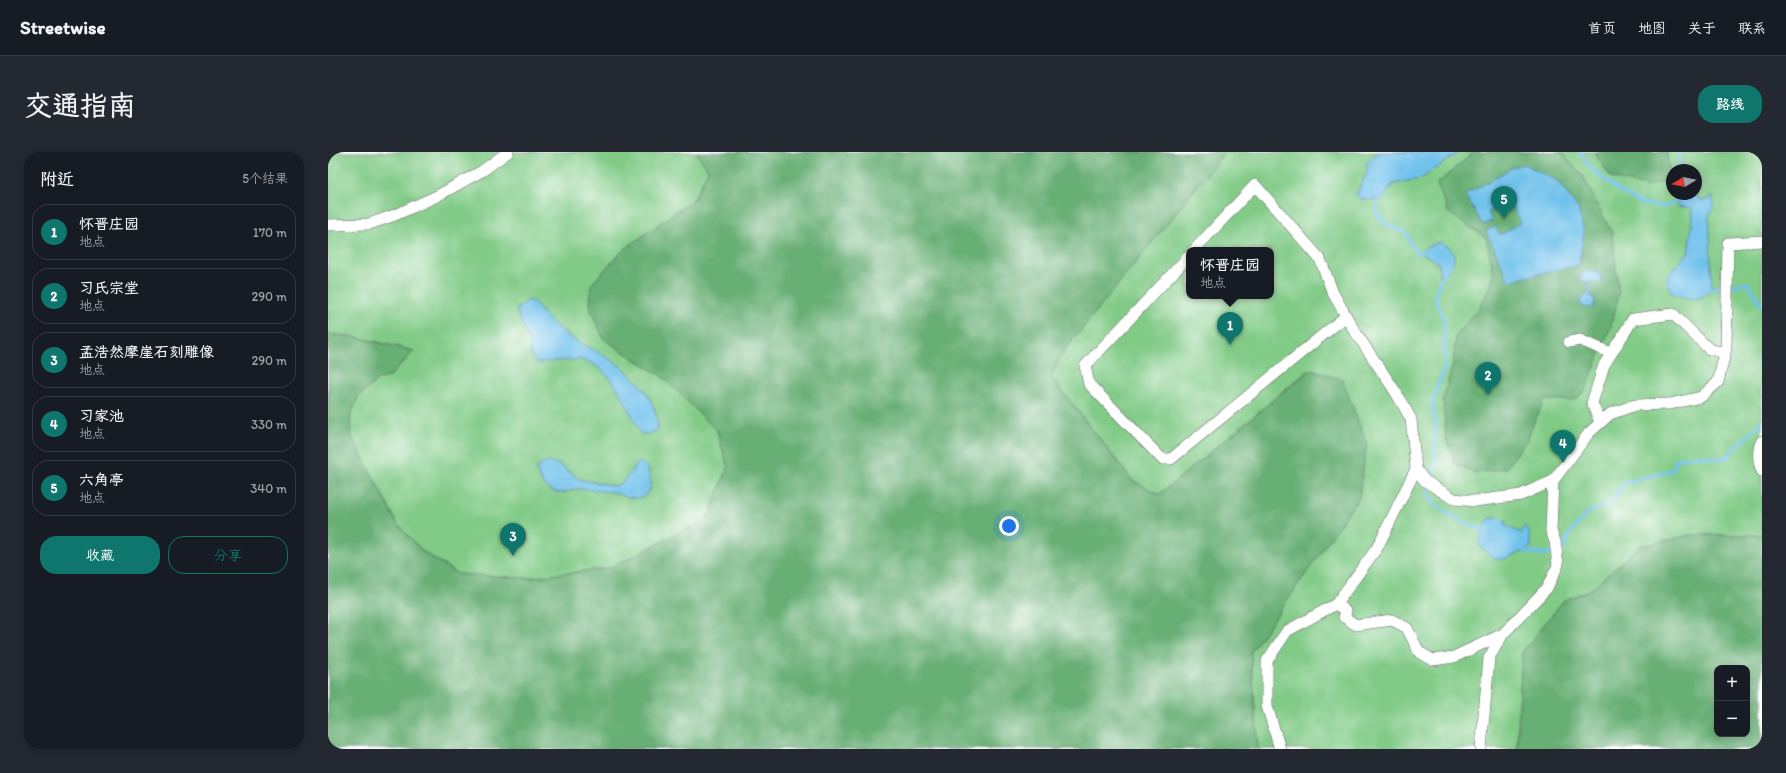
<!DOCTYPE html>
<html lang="zh">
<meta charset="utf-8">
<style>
:root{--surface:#171b24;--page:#242831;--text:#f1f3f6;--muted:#9ea1a6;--line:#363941;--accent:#0f766e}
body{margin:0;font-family:Itim,"LXGW WenKai TC",sans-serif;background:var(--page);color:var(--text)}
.controls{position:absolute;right:12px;bottom:12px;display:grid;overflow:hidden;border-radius:8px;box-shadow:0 2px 10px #0003}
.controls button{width:36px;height:36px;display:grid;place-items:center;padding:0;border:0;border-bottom:1px solid var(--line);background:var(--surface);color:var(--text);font:20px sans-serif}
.compass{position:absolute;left:1338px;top:12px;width:36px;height:36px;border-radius:50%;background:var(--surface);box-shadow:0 2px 10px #0003;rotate:260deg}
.you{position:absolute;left:681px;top:374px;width:14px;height:14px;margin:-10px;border:3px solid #fff;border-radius:50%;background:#1a73e8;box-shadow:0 0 0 6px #1a73e833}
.badge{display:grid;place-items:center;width:26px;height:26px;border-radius:50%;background:var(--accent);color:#fff;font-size:13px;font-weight:700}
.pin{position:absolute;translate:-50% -33px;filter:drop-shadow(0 1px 2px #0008)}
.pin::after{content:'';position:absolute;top:21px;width:14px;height:12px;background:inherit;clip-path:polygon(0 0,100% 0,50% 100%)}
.popup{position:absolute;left:858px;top:95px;width:88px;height:52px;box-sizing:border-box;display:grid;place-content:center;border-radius:8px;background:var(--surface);filter:drop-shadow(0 1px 3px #0005);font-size:13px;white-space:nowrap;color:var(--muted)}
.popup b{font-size:15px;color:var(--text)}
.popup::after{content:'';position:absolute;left:50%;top:100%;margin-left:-8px;border:8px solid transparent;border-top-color:var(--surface)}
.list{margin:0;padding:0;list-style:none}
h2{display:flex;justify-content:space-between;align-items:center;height:52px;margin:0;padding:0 16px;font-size:17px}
h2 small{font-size:13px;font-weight:400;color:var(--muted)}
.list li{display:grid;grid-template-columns:26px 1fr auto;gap:12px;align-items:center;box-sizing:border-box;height:56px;margin:0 8px 8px;padding:0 8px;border:1px solid var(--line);border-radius:16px}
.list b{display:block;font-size:15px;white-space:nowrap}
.list p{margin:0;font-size:13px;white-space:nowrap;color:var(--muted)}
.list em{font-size:13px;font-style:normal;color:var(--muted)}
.actions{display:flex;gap:8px;padding:12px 16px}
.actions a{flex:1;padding:9px 0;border:1px solid var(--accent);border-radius:16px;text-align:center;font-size:14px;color:var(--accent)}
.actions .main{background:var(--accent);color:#fff}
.map{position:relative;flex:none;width:1434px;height:597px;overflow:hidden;border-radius:16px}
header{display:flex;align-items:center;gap:24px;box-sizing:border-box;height:56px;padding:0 20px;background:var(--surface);border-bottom:1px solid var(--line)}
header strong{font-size:19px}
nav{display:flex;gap:22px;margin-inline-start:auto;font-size:14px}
.intro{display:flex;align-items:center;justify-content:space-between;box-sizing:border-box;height:96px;padding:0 24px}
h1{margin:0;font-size:28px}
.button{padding:10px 18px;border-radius:16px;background:var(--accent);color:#fff;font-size:14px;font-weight:700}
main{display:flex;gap:24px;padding:0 24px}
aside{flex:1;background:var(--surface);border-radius:16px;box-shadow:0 2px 10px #0003}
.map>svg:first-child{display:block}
.green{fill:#81cb87;stroke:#527661;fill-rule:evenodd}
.forest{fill:#68af74;stroke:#456858;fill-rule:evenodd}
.water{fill:#70c1eb;stroke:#497293}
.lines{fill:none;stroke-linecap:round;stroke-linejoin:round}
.stream{stroke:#70c1eb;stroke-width:3.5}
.street-casing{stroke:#696468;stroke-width:12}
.street{stroke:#fff;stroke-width:11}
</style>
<header>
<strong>Streetwise</strong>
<nav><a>首页</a><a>地图</a><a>关于</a><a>联系</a></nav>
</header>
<div class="intro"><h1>交通指南</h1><a class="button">路线</a></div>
<main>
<aside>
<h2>附近<small>5个结果</small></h2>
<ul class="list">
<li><span class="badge">1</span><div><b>怀晋庄园</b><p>地点</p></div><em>170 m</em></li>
<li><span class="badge">2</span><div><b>习氏宗堂</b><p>地点</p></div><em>290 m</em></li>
<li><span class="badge">3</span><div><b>孟浩然摩崖石刻雕像</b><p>地点</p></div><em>290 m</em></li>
<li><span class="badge">4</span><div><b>习家池</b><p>地点</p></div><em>330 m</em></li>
<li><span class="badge">5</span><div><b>六角亭</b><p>地点</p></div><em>340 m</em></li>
</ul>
<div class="actions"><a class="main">收藏</a><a>分享</a></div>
</aside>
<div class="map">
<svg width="1434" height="597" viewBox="0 0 1434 597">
<rect width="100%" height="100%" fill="#fff"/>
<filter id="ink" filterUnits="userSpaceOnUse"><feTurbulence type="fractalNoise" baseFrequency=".025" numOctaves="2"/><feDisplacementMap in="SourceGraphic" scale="8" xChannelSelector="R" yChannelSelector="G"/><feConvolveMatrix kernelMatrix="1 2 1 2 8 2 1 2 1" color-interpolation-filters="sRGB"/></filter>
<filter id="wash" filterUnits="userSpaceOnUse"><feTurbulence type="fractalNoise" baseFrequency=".012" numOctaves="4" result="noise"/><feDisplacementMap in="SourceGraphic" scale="16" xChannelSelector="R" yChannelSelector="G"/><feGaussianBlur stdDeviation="0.9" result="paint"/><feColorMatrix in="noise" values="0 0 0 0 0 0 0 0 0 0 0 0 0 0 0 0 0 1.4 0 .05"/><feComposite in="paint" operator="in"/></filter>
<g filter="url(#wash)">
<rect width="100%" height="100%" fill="#ecdebb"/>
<!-- green -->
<path class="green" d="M0 0H368L380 18 366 47 295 98 263 133 276 187 336 226 389 279 400 315 380 366 282 416 198 426 130 422 94 399 69 371 23 283 22 265 30 245 50 227 61 225 86 199 28 185 0 182Z
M897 0H1434V383H1363L1312 394 1263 437 1235 449 1194 501 1189 597H930L923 500 1031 345 981 218 832 342 805 329 723 225 732 204ZM1344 18H1368V42H1344ZM861 98H943V144H861Z"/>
<!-- forest -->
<path class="forest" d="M368 0H897L732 204 723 225 805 329 832 342 982 218 1014 227 1039 292 1031 345 923 500 930 597H0V182L28 185 86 199 61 225 50 227 30 245 22 265 23 283 69 371 94 399 130 422 198 426 282 416 380 366 400 315 389 279 336 226 276 187 262 157 263 133 295 98 366 47 380 18Z
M1146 0H1233L1256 26 1284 81 1291 141 1283 174 1257 239 1246 248H1216L1198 289 1178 316 1148 321 1126 311 1118 286 1115 248 1125 211 1128 184 1151 156 1161 138 1166 122 1158 86 1120 60 1109 32Z
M1266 0H1339L1342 28 1318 34 1283 26Z
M1363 383H1434V597H1189L1194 501 1235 449 1263 437 1312 394ZM1389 516H1419V582H1389Z"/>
<!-- water -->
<path class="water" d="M1051 0H1132L1092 27 1065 32 1054 48H1035L1028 42 1040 19 1038 11Z
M1196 12 1229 29 1250 56 1256 80 1251 113 1181 129 1158 79 1167 74 1172 83 1193 71 1182 49 1160 60 1164 69 1155 73 1137 43 1185 15Z
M1351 42H1366L1374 49 1385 45 1386 55 1381 63 1384 137C1369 151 1363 147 1344 142L1338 126 1360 101 1365 65 1364 56 1350 54 1348 49Z
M1112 90C1135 101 1126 113 1113 127L1110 111 1093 100 1099 95Z
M1262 118 1271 121 1275 131 1263 130 1262 143 1267 147 1266 154 1263 156 1255 155 1252 151 1254 145 1259 143 1261 130 1251 128 1256 120Z
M201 148C210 151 210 157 216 163 222 169 230 176 237 181 245 189 256 193 266 198 297 214 330 240 330 278L321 282H313C300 259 284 211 252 208 239 207 223 210 209 211L203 202 202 191 189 161 190 156Z
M220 310 231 312 251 327 286 334 294 331 309 312 313 310 320 316C322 325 326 335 318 342 309 351 294 342 283 340 272 339 260 337 249 337 242 338 236 342 228 340 217 337 212 328 208 318L212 313Z
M1162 366H1169L1178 370 1177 373 1193 381 1197 373 1201 380 1203 395C1197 400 1193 400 1186 403 1167 412 1168 406 1152 395 1150 384 1156 375 1162 366Z"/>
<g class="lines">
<!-- stream -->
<path class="stream" d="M1253 0 1261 15 1291 39 1312 51 1336 55 1348 49 1351 42
M1351 0 1352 18
M1050 48 1048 60 1059 73 1077 80 1088 101 1096 99
M1115 123 1108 140V149L1116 167 1117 215 1104 249 1107 270 1108 311 1099 341C1107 360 1136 370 1154 378
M1384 137 1420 131 1434 154
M1434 202 1431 206 1434 213
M1197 400 1215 402 1235 397 1242 382 1259 361 1284 351 1295 332 1345 318 1348 307 1368 304 1396 307 1434 270"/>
</g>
</g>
<g filter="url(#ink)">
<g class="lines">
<!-- street casing -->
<g class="street-casing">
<path id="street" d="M0 73 41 72 67 63 109 44 154 19 180 0
M866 98 927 33 992 107 1005 141 1026 178 1067 239 1083 267 1088 317 1049 396 1008 452 959 479 939 509V554L952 597
M861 104 757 214 761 232 834 307H843L1018 164
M1241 190 1252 188 1283 201
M1272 270 1264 251 1276 213 1305 167 1345 162 1381 197 1397 201
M1434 289C1429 297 1430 311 1434 319
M1088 317 1097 329 1126 347 1147 349 1193 343 1225 329 1261 281 1282 262 1307 253 1342 252 1373 245 1390 230 1398 197 1400 91 1434 89
M1008 452 1018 459 1016 465 1028 473 1064 468 1079 476 1091 500 1105 508 1126 505 1175 482 1219 436 1230 413 1227 389 1223 379 1225 329
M1153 597 1161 506 1175 482"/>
</g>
<!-- street -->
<use href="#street" class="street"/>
</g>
</g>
</svg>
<div class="controls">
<button>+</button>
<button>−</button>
</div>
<svg class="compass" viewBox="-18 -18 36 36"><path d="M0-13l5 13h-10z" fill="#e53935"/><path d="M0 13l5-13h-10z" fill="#9ea1a6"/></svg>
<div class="you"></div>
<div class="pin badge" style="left:902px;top:193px">1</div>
<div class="popup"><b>怀晋庄园</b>地点</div>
<div class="pin badge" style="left:1160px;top:243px">2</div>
<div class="pin badge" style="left:185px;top:404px">3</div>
<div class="pin badge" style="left:1235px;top:311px">4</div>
<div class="pin badge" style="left:1176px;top:67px">5</div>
</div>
</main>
